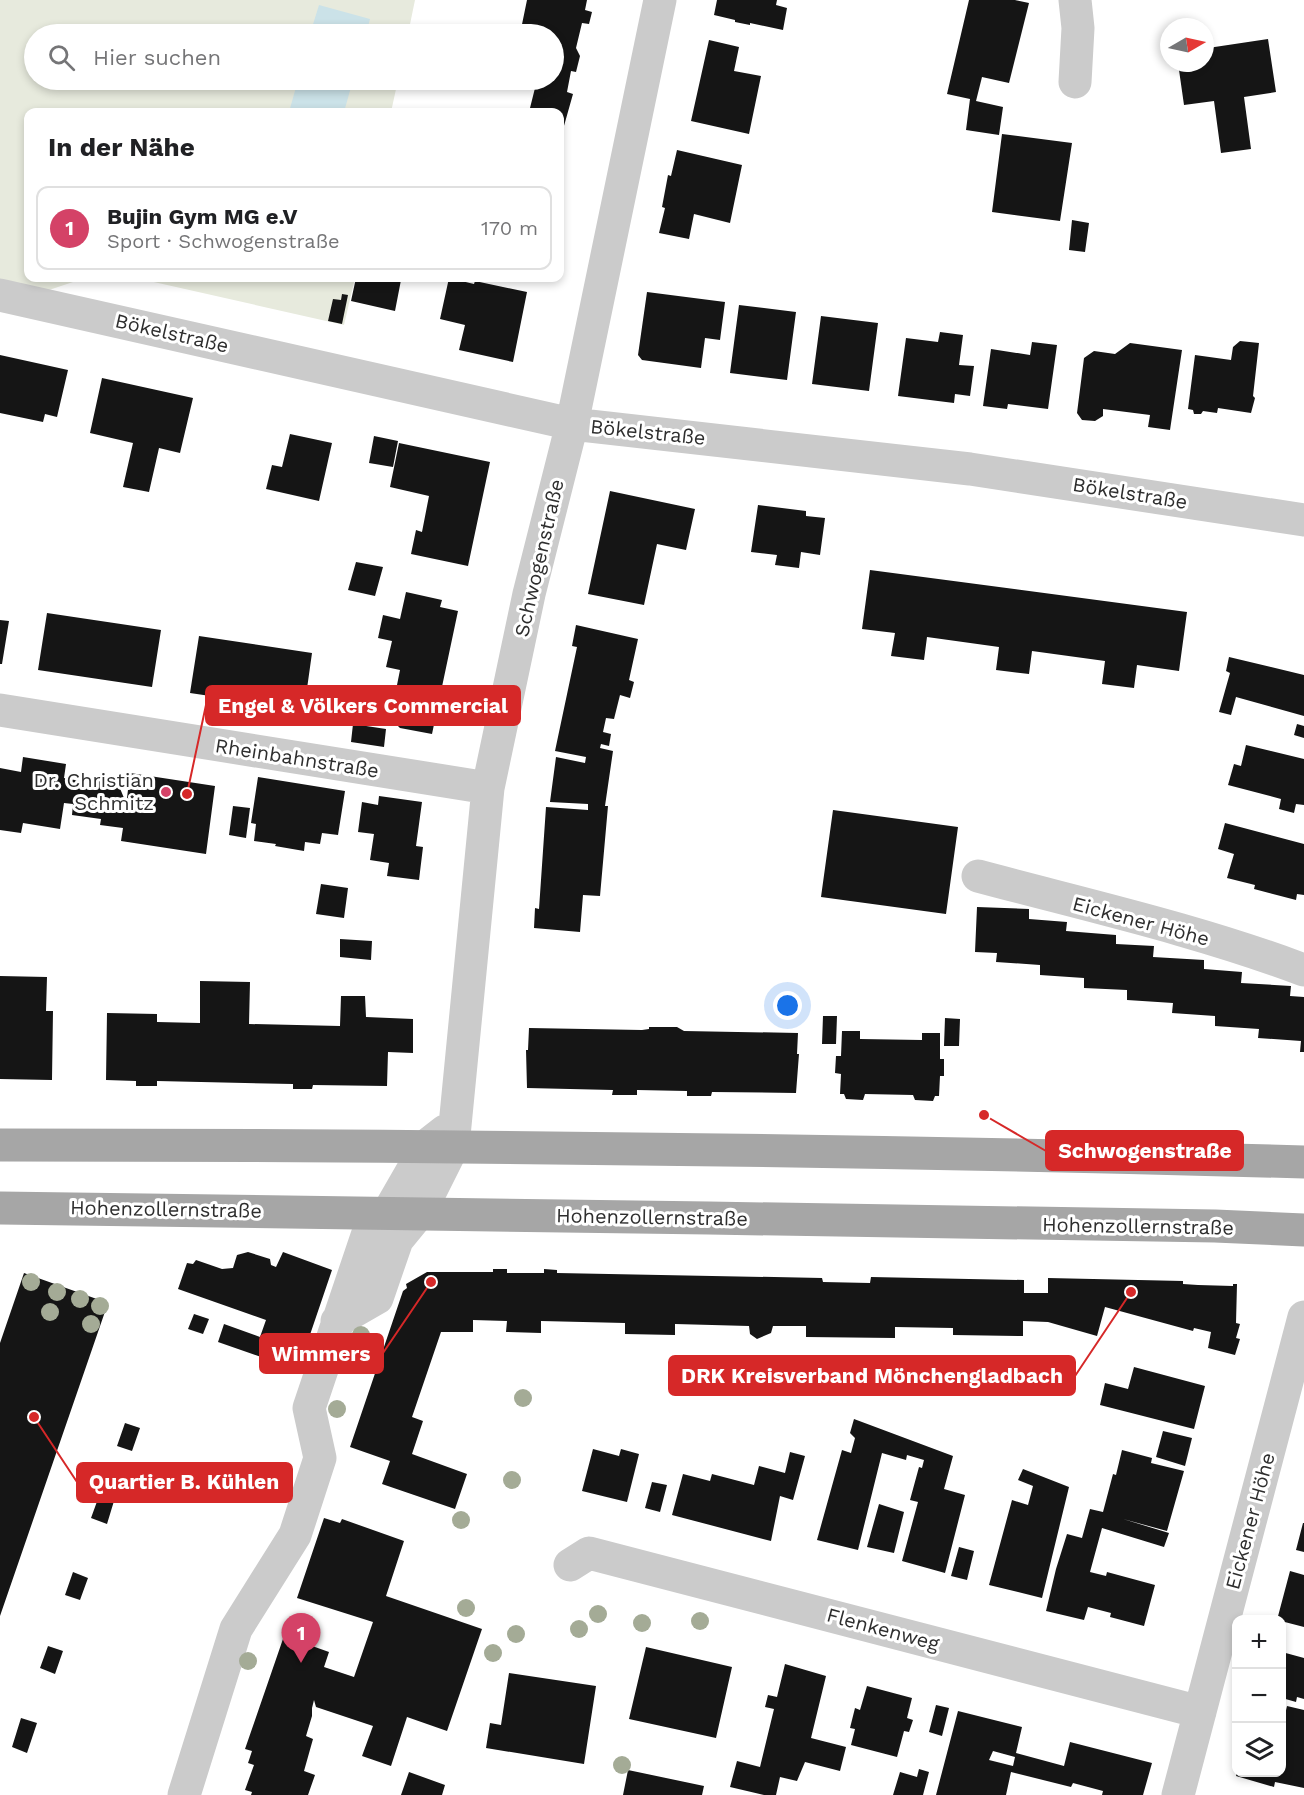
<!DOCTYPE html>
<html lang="de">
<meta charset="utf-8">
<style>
:root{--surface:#fff;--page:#f6f6f6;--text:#202124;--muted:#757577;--line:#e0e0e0;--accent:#d44267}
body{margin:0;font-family:"Work Sans",sans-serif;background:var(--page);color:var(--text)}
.controls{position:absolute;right:18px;bottom:18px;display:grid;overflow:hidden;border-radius:12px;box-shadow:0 3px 9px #0003}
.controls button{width:54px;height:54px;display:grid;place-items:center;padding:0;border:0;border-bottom:2px solid var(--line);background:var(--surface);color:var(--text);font:30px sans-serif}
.compass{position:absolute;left:1160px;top:18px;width:54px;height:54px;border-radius:50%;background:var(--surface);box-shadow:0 3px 9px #0003;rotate:81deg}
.you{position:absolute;left:788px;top:1006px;width:21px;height:21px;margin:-15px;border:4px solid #fff;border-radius:50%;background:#1a73e8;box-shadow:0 0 0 9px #1a73e833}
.badge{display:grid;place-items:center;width:39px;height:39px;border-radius:50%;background:var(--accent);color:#fff;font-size:20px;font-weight:700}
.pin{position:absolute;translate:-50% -50px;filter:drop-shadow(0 2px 3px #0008)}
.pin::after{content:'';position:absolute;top:32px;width:21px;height:18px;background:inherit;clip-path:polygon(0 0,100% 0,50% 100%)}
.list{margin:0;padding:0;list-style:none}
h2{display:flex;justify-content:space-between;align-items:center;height:78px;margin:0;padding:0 24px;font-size:26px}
h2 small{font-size:20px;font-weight:400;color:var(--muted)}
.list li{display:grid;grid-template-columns:39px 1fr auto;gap:18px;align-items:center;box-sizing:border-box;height:84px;margin:0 12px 12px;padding:0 12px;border:2px solid var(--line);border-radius:12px}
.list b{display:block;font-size:22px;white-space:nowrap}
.list p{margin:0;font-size:20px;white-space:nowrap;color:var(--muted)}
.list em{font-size:20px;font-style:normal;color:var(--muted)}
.icon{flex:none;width:33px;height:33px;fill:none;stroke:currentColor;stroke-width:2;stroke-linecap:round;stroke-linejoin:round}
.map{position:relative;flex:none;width:1304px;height:1795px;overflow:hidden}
.search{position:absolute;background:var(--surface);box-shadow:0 3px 9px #0003;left:24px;top:24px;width:540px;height:66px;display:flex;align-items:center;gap:15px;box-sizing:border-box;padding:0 21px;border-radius:33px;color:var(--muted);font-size:22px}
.panel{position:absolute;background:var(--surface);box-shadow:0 3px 9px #0003;left:24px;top:108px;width:540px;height:174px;border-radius:12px}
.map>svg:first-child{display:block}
.green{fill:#e7eadd}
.water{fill:#cbe2e8}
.building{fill:#151515;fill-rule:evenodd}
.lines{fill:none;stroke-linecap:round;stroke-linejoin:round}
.street{stroke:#cbcbcb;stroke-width:33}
.primary{stroke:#a6a6a6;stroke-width:33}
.tree{fill:#a4ab96}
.poi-dot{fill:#d44267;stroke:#fff;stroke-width:2}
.labels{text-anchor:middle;stroke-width:6;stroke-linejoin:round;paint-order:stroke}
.street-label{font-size:20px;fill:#2e2e2e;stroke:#fff}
.poi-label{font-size:20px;fill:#2e2e2e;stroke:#fff;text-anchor:end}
.leader{fill:none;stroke:#d62828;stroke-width:2}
.callout-dot{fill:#d62828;stroke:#fff;stroke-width:2}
.callout{fill:#d62828;stroke:#d62828;stroke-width:2}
.callout-label{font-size:21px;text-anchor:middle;font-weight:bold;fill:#fff}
</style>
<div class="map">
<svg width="1304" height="1795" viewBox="0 0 1304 1795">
<rect width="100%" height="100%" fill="#fff"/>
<!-- green -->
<path class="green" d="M0 0H415L408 34H34V80H398L391 112H28V278H85L49 290 0 281Z
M136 278H355L344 325Z"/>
<!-- water -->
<path class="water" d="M319 5 370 19 366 34H310Z
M298 80H353L344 112H289Z"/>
<!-- building -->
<path class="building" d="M527 0H587L585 10 592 12 589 24 582 23 576 48 580 56 576 72 571 71 567 92 573 94 560 140V112H529L535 88 520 87 516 80H554V34H520Z
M717 0H777L776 5 787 8 783 30 750 23V25L735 22V20L714 15Z
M969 0H1015L1029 3 1009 83 982 77 976 101 1003 107 999 135 966 130 970 99 947 94Z
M1205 33 1208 48 1268 39 1276 92 1244 97 1251 149 1221 153 1214 101 1184 105 1178 63H1205Z
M709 40 739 47 734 71 761 76 749 134 691 121Z
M1002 134 1072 143 1060 221 992 212Z
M677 150 742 165 730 223 694 214 689 239 659 233 665 208 662 207 668 175 671 176Z
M1072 220 1089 223 1085 252 1069 250Z
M356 278H391L401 280 395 311 351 301Z
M449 278 474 284 475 281 527 292 513 362 459 350 465 325 440 319Z
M647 292 725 302 720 340 705 338 701 368 642 360 638 355Z
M342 294 348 295 342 324 328 321 333 299 341 300Z
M739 305 796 312 787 380 730 373Z
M821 316 878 323 869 391 812 384Z
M940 332 963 335 959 365 974 366 970 396 955 394 954 403 898 396 906 338 938 342Z
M1240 341 1259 343 1253 396 1255 398 1251 413 1218 408 1217 413 1203 411 1201 414H1194L1193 410 1188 409 1195 355 1231 360 1233 347Z
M1032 342 1057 345 1048 409 1008 404 1007 409 983 406 991 349 1030 355Z
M1130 343 1182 350 1170 430 1148 427 1150 415 1103 409V416L1095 421 1082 420 1077 413 1084 358 1094 351 1115 354Z
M0 355 68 370 57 417 45 414 43 422 0 413Z
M102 378 193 398 180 453 159 448 149 492 123 487 133 443 90 433Z
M290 434 332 443 319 501 266 489 272 465 282 467Z
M374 436 398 441 393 467 369 463Z
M399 443 490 462 468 566 411 554 416 530 422 532 429 496 390 487Z
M610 491 695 509 686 550 657 544 644 605 588 594Z
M758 505 806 511V516L825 518 820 555 801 552 799 568 775 565 777 555 751 552Z
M356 562 383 567 375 596 348 590Z
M870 570 1187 612 1179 671 1137 665 1134 688 1102 684 1105 661 1032 651 1029 674 996 670 999 647 927 637 924 660 891 656 895 633 862 629Z
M406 592 442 600 440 607 458 611 432 734 400 728 397 725 398 720 385 717 389 699 394 700 400 670 386 667 392 641 378 638 383 615 400 619Z
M47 613 161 630 152 687 38 670Z
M0 620 9 621 2 664H0Z
M576 625 638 639 629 680 634 682 630 698 620 695 614 719 606 718 603 732 611 734 609 746 601 744 600 748 613 751 605 806H608L600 896 583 895 580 932 534 928 535 908 539 909 546 807 588 810V804L550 802 556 757 585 763 586 757 555 751 577 647 572 646Z
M199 636 312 653 304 710 190 693Z
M1229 657 1304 675V716L1236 697 1231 715 1219 712 1230 673 1226 671Z
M353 724 386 729 384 747 351 742Z
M1297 724 1304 726V738L1294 735Z
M1246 745 1304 759V805L1296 804 1294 813 1279 809 1281 799 1228 785 1234 764 1241 766Z
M23 757 66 764 64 778 80 781V778L113 783 119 786 124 798H127L130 773 215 786 206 854 121 841 123 828 100 825 101 819 72 815 73 804 64 803 60 829 23 823 21 833 0 830V768L21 772Z
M258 777 345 791 338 835 322 833 320 844 305 842 304 851 275 846 276 844 254 841 256 824 251 823Z
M379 796 422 802 416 846 423 847 419 880 387 876 389 863 370 860 374 834 358 832 362 802 378 805Z
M233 806 250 808 246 838 229 835Z
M833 810 958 827 946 914 821 897Z
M1225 823 1304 844V895L1297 894 1296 900 1254 889 1255 885 1227 878 1234 854 1218 849Z
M321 884 348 888 344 918 316 914Z
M977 907 1029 909V919L1067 922 1066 931 1116 935V944L1154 946 1153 957 1204 960V969L1242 972 1241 983 1291 986 1290 996 1304 997V1052H1300L1301 1041 1258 1038 1259 1029 1215 1026V1016L1172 1013 1173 1003 1127 1000V990L1084 988V978L1040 975V965L996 962 997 953 975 952Z
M340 939 372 941 371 960 340 957Z
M0 976 47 977 46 1011H53L52 1080 0 1079Z
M200 981 250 982 249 1024 340 1026 341 996H365L366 1017 413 1019V1053L388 1052 387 1086 313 1085 312 1089H293V1084L157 1081V1086H136V1081L106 1080 107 1013 157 1014V1022L200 1023Z
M823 1016H837L836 1044H822Z
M945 1018 960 1019 959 1046H944Z
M649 1027H677L684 1031 798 1033 797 1054H799L796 1093 712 1092 711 1096H687V1091L637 1090V1095H612L613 1090 527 1088 526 1050H528L529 1028 642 1030 649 1029Z
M842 1031H860V1039L922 1040V1033H940V1059H944V1076H940L939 1096H935L933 1101 915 1100 913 1095 865 1094 863 1100 846 1099 844 1094H840L841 1074 835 1073 836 1056H841Z
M248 1252 270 1259 271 1265 276 1267 283 1252 332 1270 298 1370 218 1342 224 1324 260 1337 266 1320 178 1289 187 1263 193 1264 196 1260 222 1269 233 1268 237 1255Z
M493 1269H507V1273H544V1269L557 1270V1273L822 1278 823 1282 870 1283 871 1277 1024 1280V1293H1048V1278L1183 1281V1284L1198 1285 1233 1286V1284H1237L1236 1323 1240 1324 1236 1338 1240 1339 1235 1355 1208 1348 1211 1332 1194 1328 1193 1331 1105 1307 1097 1336 1048 1322 1023 1321V1336L953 1335V1328L895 1327V1338L806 1337V1326H773L771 1333 757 1339 750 1334 749 1326 675 1324V1335L625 1334V1323L541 1321V1333L506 1332 507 1321 473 1320V1332H441L412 1417 423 1421 412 1454 467 1474 455 1509 382 1484 390 1461 350 1447 403 1291 407 1288 406 1284 427 1272H493Z
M24 1273 108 1303 0 1616V1343Z
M194 1314 209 1319 203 1334 188 1329Z
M1134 1367 1205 1386 1194 1429 1100 1405 1105 1383 1128 1389Z
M854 1419 953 1456 944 1489 965 1495 945 1573 902 1561 918 1502 910 1500 919 1467 922 1468 924 1460 907 1455 906 1460 882 1453 858 1550 817 1540 842 1450 851 1453 855 1438 850 1433Z
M125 1423 140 1428 132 1451 117 1446Z
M1163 1431 1192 1438 1185 1466 1156 1457Z
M593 1449 619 1456 621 1449 639 1454 627 1502 582 1491Z
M1122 1450 1152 1458 1151 1463 1184 1471 1167 1531 1123 1519 1169 1533 1164 1547 1102 1528 1090 1572 1106 1576 1107 1572 1155 1585 1144 1626 1110 1617 1111 1613 1088 1607 1084 1620 1046 1611 1056 1569 1067 1534 1082 1538 1090 1509 1103 1512 1113 1474 1116 1475Z
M790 1452 805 1456 793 1500 780 1496 771 1541 672 1515 683 1474 710 1481 712 1474 754 1485 759 1466 785 1473Z
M1023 1469 1069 1487 1042 1598 989 1585 1012 1500 1028 1505 1033 1486 1018 1480Z
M652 1482 667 1485 660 1512 645 1508Z
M99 1496 114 1501 107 1524 91 1518Z
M879 1504 904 1512 894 1553 867 1547Z
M324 1518 340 1523 342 1519 404 1541 386 1596 482 1629 447 1731 407 1717 391 1766 362 1756 373 1726 316 1707 314 1700 312 1708V1716L306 1736 313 1739 304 1771 315 1775 308 1795H251L252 1792 245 1790 254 1765 248 1763 252 1751 245 1749 284 1636 329 1652 324 1667 354 1677 373 1622 297 1598Z
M1303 1523H1304V1552L1296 1550Z
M959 1547 974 1551 967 1580 951 1576Z
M1290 1571 1304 1575V1627L1277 1620Z
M73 1572 88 1578 80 1600 65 1595Z
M48 1646 63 1651 55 1674 40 1668Z
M646 1647 732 1667 716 1738 629 1719Z
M1282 1652 1304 1658V1699L1297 1697 1296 1702 1282 1698Z
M785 1664 826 1676 811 1738 846 1747 840 1771 805 1762 797 1781 780 1777 776 1795H764L730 1787 737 1761 760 1767 774 1709 765 1707 768 1695 777 1697Z
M509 1673 596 1686 584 1764 486 1748 490 1723 501 1725Z
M867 1686 912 1698 907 1718 913 1720 909 1732 904 1731 897 1757 851 1745 855 1729 850 1728 855 1708 860 1710Z
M936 1705 949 1708 942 1736 929 1732Z
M1287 1706 1304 1710V1788L1275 1782 1274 1787 1236 1776 1237 1773 1282 1772V1728Z
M958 1711 1022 1727 1016 1753 1064 1766 1070 1742 1152 1763 1143 1795H1102L1103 1791 1073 1783 1071 1787 1011 1772 1006 1795H936ZM993 1751 1015 1757 1013 1766 989 1760Z
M21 1718 37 1723 27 1753 12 1747Z
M919 1769 929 1772 923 1795H893L900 1772 917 1777Z
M628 1770 704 1786 702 1795H623Z
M409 1772 445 1785 442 1795H401Z"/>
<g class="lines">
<!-- street -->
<path class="street" d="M1075 0 1078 28 1075 82
M0 295 572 424 970 469 1304 520
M0 710 488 788
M978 876C1086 905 1198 930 1304 970
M337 1321 377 1298 397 1240 420 1212 453 1146 488 788 529 594 572 424 660 0
M570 1565 589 1553 1200 1712
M184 1795 236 1629 295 1535 320 1458 309 1408 369 1230 389 1211 427 1145 445 1131
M1178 1795 1304 1317"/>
<!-- primary -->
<path class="primary" d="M0 1145C435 1145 869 1150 1304 1162
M0 1208C405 1211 810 1221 1215 1226L1304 1230"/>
</g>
<!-- trees -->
<g class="tree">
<circle cx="31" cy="1282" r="9"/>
<circle cx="57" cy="1292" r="9"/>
<circle cx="80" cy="1299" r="9"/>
<circle cx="100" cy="1306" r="9"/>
<circle cx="50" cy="1312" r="9"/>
<circle cx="91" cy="1324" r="9"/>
<circle cx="361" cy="1335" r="9"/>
<circle cx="523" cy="1398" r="9"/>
<circle cx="337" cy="1409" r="9"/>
<circle cx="512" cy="1480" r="9"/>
<circle cx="461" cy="1520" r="9"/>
<circle cx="466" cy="1608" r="9"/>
<circle cx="598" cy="1614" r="9"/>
<circle cx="700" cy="1621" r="9"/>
<circle cx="642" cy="1623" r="9"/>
<circle cx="579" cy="1629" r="9"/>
<circle cx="516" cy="1634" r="9"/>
<circle cx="493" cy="1653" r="9"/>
<circle cx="248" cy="1661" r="9"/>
<circle cx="622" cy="1765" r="9"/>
</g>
<!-- markers -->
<circle class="poi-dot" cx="166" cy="792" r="6"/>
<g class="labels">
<!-- street labels -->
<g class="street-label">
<text transform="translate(172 333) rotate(13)" y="7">Bökelstraße</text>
<text transform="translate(648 432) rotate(6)" y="7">Bökelstraße</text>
<text transform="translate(1130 493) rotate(9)" y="7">Bökelstraße</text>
<text transform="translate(539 558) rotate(-77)" y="7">Schwogenstraße</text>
<text transform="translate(297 758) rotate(9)" y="7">Rheinbahnstraße</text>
<text transform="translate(1141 921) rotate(15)" y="7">Eickener Höhe</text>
<text transform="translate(166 1209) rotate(1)" y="7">Hohenzollernstraße</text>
<text transform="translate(652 1217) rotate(1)" y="7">Hohenzollernstraße</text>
<text transform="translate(1138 1226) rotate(1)" y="7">Hohenzollernstraße</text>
<text transform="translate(1250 1521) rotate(-75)" y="7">Eickener Höhe</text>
<text transform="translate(883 1629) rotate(15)" y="7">Flenkenweg</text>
</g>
<!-- poi labels -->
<g class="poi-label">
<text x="154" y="787">Dr. Christian<tspan x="154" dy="23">Schmitz</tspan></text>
</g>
</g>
<!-- callouts -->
<path class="leader" d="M187 794L206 705M984 1115L1046 1151M431 1282L383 1353M1131 1292L1075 1376M34 1417L77 1482"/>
<g class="callout-dot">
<circle cx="187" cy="794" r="6"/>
<circle cx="984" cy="1115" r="6"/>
<circle cx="431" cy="1282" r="6"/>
<circle cx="1131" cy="1292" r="6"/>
<circle cx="34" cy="1417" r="6"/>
</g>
<g class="callout">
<rect x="206" y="686" width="314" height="39" rx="6"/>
<rect x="1046" y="1131" width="197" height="39" rx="6"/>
<rect x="260" y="1334" width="123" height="39" rx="6"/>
<rect x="669" y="1356" width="406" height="39" rx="6"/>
<rect x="77" y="1463" width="215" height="39" rx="6"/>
</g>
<g class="callout-label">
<text x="363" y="713">Engel &amp; Völkers Commercial</text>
<text x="1145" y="1158">Schwogenstraße</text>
<text x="321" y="1361">Wimmers</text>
<text x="872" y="1383">DRK Kreisverband Mönchengladbach</text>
<text x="184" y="1489">Quartier B. Kühlen</text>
</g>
</svg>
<div class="controls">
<button>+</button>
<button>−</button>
<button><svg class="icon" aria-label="layers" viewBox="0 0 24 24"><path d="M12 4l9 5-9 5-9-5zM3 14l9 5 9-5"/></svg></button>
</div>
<svg class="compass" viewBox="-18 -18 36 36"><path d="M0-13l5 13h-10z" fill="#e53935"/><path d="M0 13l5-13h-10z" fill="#757577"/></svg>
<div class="you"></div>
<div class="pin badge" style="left:301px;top:1663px">1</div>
<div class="search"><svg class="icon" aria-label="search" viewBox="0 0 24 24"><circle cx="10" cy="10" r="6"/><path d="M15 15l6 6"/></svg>Hier suchen</div>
<section class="panel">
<h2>In der Nähe<small></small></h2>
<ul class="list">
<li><span class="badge">1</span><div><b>Bujin Gym MG e.V</b><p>Sport · Schwogenstraße</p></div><em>170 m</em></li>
</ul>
</section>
</div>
